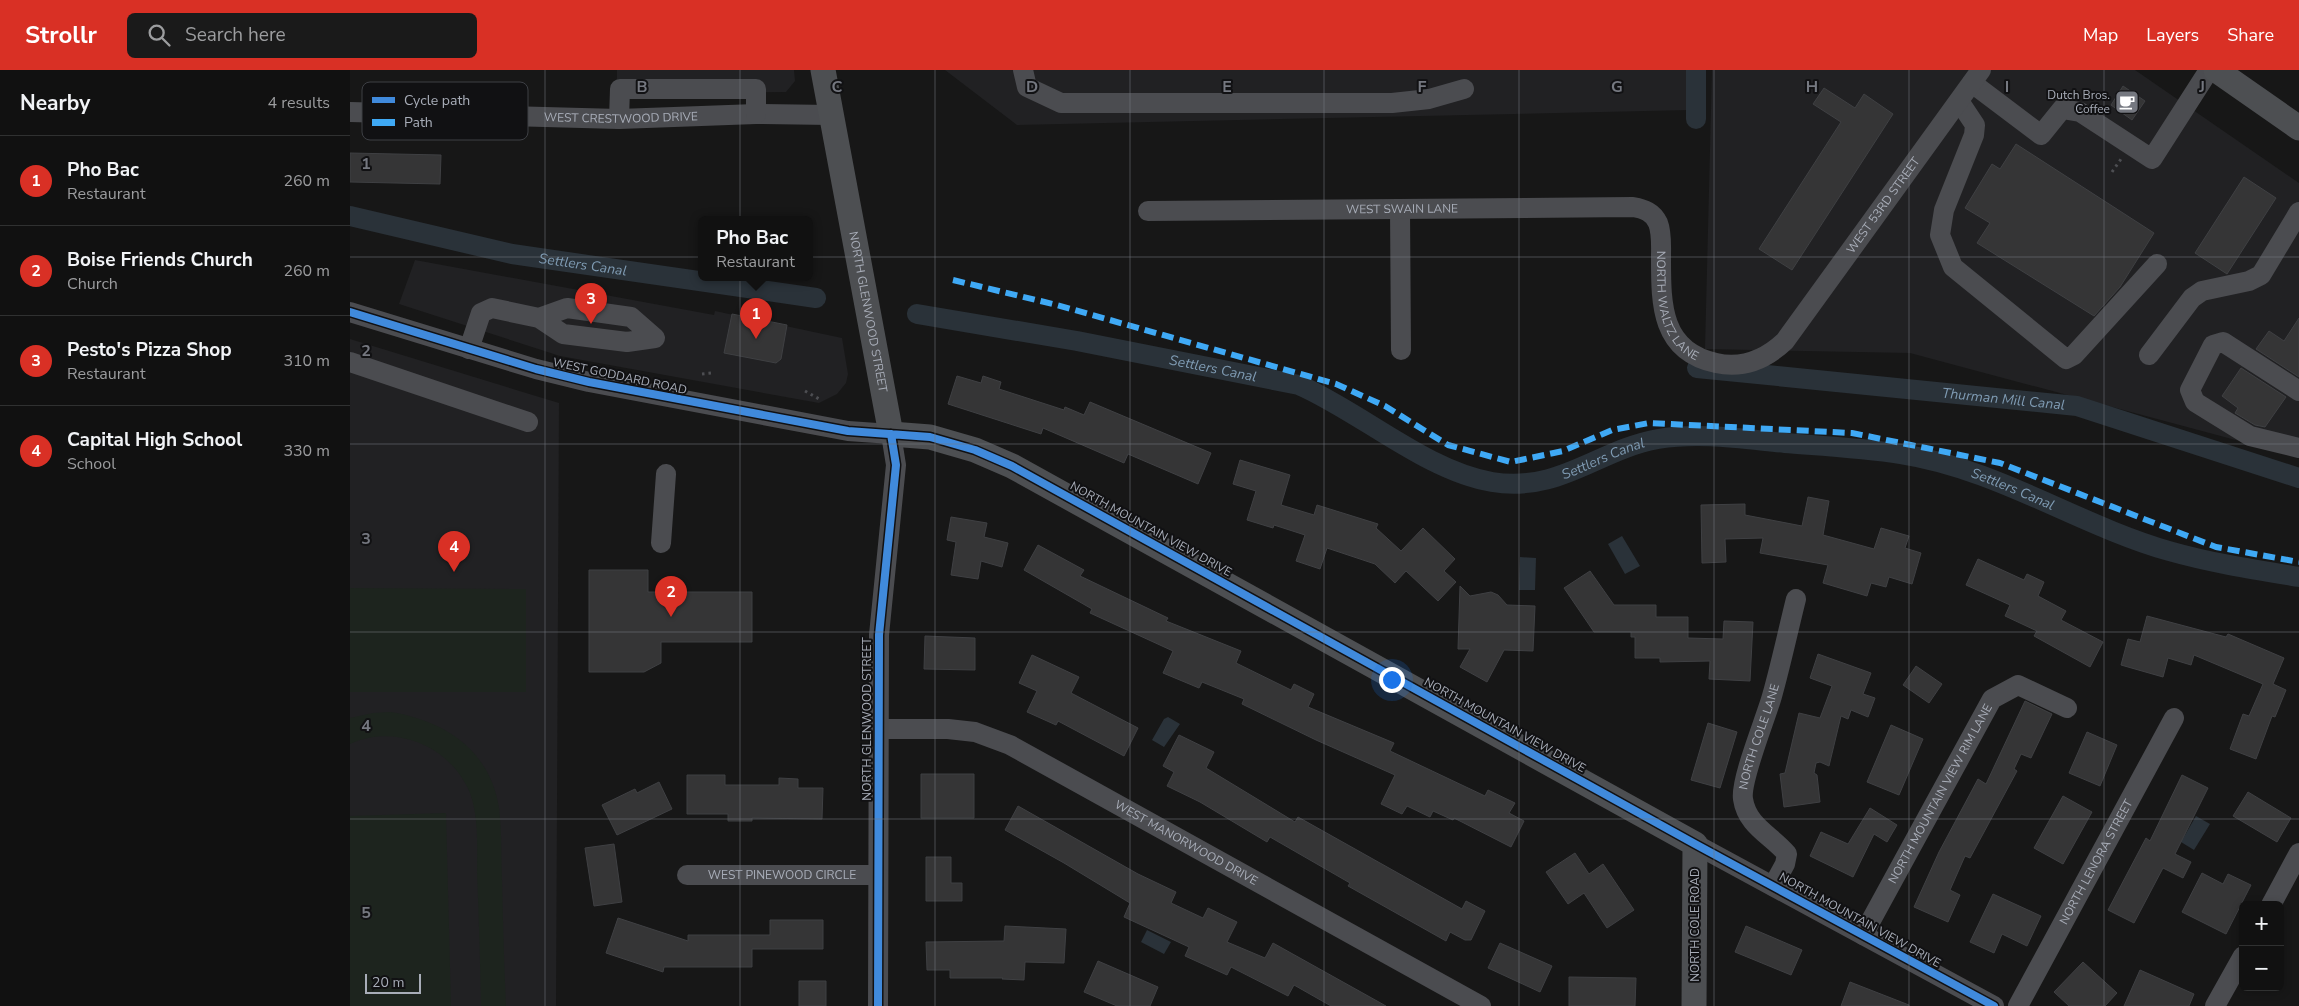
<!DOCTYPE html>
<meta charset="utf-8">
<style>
:root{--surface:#111;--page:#1a1a1a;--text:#f1f3f6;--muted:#9c9d9f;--line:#303131;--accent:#d93025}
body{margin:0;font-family:"Nunito Sans",sans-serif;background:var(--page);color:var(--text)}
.controls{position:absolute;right:15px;bottom:15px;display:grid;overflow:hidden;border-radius:8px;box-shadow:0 2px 8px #0003}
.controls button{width:45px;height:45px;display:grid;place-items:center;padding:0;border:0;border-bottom:1px solid var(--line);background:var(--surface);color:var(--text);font:25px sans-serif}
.scale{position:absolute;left:15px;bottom:12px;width:56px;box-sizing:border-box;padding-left:5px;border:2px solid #a8adb8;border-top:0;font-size:14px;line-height:18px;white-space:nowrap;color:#a8adb8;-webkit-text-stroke:4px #111113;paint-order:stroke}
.you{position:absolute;left:1041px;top:609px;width:18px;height:18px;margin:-12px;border:4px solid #fff;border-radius:50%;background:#1a73e8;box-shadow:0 0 0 8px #1a73e833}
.badge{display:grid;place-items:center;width:32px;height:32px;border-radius:50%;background:var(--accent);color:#fff;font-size:16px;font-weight:700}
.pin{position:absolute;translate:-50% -41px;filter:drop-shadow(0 1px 2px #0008)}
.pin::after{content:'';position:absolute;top:26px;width:18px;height:15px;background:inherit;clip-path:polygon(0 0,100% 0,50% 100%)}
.popup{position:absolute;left:348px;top:146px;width:115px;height:65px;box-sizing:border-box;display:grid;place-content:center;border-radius:8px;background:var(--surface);filter:drop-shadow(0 1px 4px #0005);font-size:16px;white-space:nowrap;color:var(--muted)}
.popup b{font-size:19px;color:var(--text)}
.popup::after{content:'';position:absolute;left:50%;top:100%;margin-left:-10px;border:10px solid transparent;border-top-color:var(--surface)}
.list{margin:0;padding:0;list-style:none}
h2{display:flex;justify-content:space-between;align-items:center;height:65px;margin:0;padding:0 20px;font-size:21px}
h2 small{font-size:16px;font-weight:400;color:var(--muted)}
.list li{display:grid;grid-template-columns:32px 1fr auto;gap:15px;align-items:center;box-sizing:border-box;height:90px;padding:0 20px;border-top:1px solid var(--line)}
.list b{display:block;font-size:19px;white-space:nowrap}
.list p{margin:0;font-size:16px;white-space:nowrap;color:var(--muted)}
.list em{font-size:16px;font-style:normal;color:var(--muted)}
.icon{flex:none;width:28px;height:28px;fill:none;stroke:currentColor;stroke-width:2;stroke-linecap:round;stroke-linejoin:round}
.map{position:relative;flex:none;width:1949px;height:936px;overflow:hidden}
header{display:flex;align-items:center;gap:30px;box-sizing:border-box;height:70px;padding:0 25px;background:var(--accent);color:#fff}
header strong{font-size:24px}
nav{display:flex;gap:28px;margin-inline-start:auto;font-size:18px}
.search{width:350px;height:45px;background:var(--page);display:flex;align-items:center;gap:12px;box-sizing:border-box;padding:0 18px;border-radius:8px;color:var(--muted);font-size:19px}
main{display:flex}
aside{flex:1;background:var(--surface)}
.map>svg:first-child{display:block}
.built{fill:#212123}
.green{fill:#1d241e}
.water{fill:#2a3239}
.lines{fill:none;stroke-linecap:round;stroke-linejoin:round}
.canal{stroke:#2a3239;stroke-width:20}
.building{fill:#353536;stroke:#3f4043}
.path{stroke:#4d4e52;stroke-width:3;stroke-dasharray:2.5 4;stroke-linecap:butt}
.minor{stroke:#4b4c50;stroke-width:20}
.major{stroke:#4d4f52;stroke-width:25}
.quiet{stroke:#3fa9f5;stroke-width:6;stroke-dasharray:12 6;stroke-linecap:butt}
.cycleway-casing{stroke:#111113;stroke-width:11}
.cycleway{stroke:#408adc;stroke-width:8}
.grid{fill:none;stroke:#757880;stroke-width:1;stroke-opacity:0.55}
.labels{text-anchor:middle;stroke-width:4;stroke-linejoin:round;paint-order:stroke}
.poi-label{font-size:12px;fill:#a8adb8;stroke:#111113;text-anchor:end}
.street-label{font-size:12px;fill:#a8adb8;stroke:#111113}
.water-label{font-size:14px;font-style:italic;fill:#7f9bb3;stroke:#111113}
.key{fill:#111113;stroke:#3e4045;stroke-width:1}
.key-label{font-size:14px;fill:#a8adb8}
.grid-label{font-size:16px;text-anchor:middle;font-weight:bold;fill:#757880;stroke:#111113;stroke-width:4;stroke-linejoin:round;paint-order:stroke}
</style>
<header>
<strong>Strollr</strong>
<div class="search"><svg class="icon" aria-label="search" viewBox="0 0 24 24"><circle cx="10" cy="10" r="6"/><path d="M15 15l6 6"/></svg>Search here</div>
<nav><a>Map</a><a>Layers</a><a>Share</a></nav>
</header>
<main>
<aside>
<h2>Nearby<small>4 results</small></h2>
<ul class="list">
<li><span class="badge">1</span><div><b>Pho Bac</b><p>Restaurant</p></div><em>260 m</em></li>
<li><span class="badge">2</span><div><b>Boise Friends Church</b><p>Church</p></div><em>260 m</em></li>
<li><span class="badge">3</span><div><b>Pesto's Pizza Shop</b><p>Restaurant</p></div><em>310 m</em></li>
<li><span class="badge">4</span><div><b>Capital High School</b><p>School</p></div><em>330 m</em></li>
</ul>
</aside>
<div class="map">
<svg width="1949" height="936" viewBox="0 0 1949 936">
<rect width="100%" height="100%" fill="#171717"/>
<!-- built -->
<path class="built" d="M267 0H444L445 11 436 22 267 24Z
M595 0H1340V40L667 55Z
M1362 0H1785L1949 113V387L1560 283 1355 279Z
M65 190 364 245 365 241 492 268 498 304 496 313 487 324 469 333 210 286 49 234Z
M0 269 209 333 206 936H0Z"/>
<!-- green -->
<path class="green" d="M0 518 176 519V622H0Z
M41 642C95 651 140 680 149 738 152 762 151 787 152 810 153 852 154 894 156 936H131C130 892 129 847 127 803 127 777 129 748 120 723 110 699 91 681 67 672 45 664 21 664 0 674V648L23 643Z
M96 743 101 936H0V746Z"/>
<!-- water -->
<path class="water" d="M1272 466 1290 496 1275 504 1258 474Z
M1170 487 1186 488 1185 520H1169Z
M818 647 830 654 814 677 802 670 814 649Z
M1846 746 1860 754 1844 780 1831 772Z
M797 860 821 872 814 884 791 872Z"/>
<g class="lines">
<!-- canal -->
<g class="canal">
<path d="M1346 0V49"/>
<path id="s1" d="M0 146 162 184 466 228"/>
<path id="s2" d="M567 244 727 271 949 315C1011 342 1076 401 1142 412 1210 423 1247 380 1308 369 1350 362 1393 369 1435 373 1474 376 1513 378 1551 384 1648 399 1728 455 1819 481 1861 493 1906 500 1949 507"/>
<path id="s3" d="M1347 298 1727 336 1949 408"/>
</g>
</g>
<!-- building -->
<path class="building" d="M1773 16 1795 31 1782 50 1761 35Z
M1474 18 1505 38 1514 24 1543 44 1442 200 1409 179 1491 52 1463 34Z
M1666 74 1804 163 1770 217 1744 246 1627 173 1640 153 1615 138 1642 94 1650 99Z
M0 83 91 85 90 114 0 112Z
M1894 107 1926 128 1877 204 1845 183Z
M382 244 437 255 431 289 426 293 374 283Z
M1949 248V307L1906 279 1919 261 1934 271Z
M1891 298 1936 327 1915 357 1905 355 1885 343 1888 338 1872 326Z
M607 306 631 313 633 306 651 312 649 319 714 340 715 337 734 345 740 332 861 383 848 414 778 384 774 393 693 358 691 364 598 334Z
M890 390 940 405 931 435 964 445 967 435 1028 454 1026 458 1051 481 1073 458 1105 489 1094 501 1106 512 1088 531 1056 501 1045 513 1025 494 977 478 970 499 946 491 955 465 924 455 923 458 897 450 906 421 883 414Z
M1458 427 1479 431 1473 465 1524 479 1531 458 1559 466 1555 478 1571 483 1562 514 1539 507 1536 517 1521 513 1517 526 1473 513 1478 495 1410 483 1413 468 1375 469 1376 492 1352 493 1351 435 1395 434V445L1452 456Z
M601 447 637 453 634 467 658 473 652 497 631 491 628 509 601 505 606 472 597 470Z
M688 475 734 500 730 506 818 548 816 551 891 581 886 593 941 620 944 614 964 624 958 637 1044 673 1040 681 1135 726 1138 720 1165 733 1159 743 1174 751 1161 777 1104 748 1103 750 1083 741 1080 747 1057 736 1052 744 1031 734 1045 705 966 670 892 634 894 629 852 612 849 618 813 603 823 581 740 543 742 539 674 500Z
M1628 489 1674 510 1677 504 1694 512 1688 526 1716 541 1711 550 1753 572 1740 597 1684 566 1687 561 1655 546 1660 535 1616 515Z
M239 500H298V522H402V572H311V593L294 602H239Z
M1240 501 1264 535H1306V547H1338V568L1373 569 1374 551 1403 552 1400 611 1359 609 1360 591 1310 592V588H1285V567H1281V562H1244L1214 518Z
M1110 516 1120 526 1141 522 1148 525 1157 535 1185 536 1183 581 1154 580 1137 612 1110 597 1120 579H1108Z
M1797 546 1876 567 1878 564 1934 588 1923 614 1936 620 1925 647 1922 646 1906 689 1880 679 1893 644 1899 646 1913 614 1844 585 1841 595 1818 588 1813 607 1771 595 1778 569 1790 572Z
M575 566 625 568V600L574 599Z
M1468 584 1521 603 1513 624 1525 628 1518 647 1501 640 1498 649 1491 646 1479 696 1470 692 1466 693 1464 703 1467 705 1470 732 1434 737 1430 704 1435 703 1449 643 1470 648 1482 616 1460 608Z
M682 585 729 607 721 623 788 658 774 686 708 651 706 655 677 642 687 621 669 613Z
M1566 596 1592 614 1579 633 1553 615Z
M1675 631 1702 644 1681 688 1671 684 1664 699 1667 701 1620 788 1615 786 1600 820 1610 825 1598 852 1564 837 1589 782 1628 709 1636 714Z
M1358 653 1387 662 1370 718 1341 710Z
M1541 655 1573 669 1549 725 1517 712Z
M1737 662 1767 675 1750 716 1719 703Z
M829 665 864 682 856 698 945 752 948 747 1112 839 1116 831 1135 841 1121 870H1115L1100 862 1096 871 998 816 1000 813 920 767 917 772 850 732 817 716 824 702 813 696Z
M571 704H624V748H571Z
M337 705H375V715H429V708L448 709V718H473L472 749 402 748V751H378V744H337Z
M1832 705 1858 718 1825 784 1841 792 1833 808 1813 798 1784 853 1758 840 1796 768 1800 771Z
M309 712 322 739 267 765 252 735 285 719 287 723Z
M1898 722 1941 748 1927 772 1883 746Z
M1713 726 1742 742 1713 794 1684 778Z
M668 736 788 804 826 822 821 833 853 848 858 838 887 852 877 872 915 888 923 873 1036 936H981L944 915 938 926 881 897 877 905 835 886 839 877 774 847 780 833 714 793 655 760Z
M1520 738 1547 755 1537 772 1524 764 1503 807 1460 786 1471 762 1498 774Z
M264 774 272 832 244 836 235 778Z
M1225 783 1239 804 1253 794 1284 840 1257 858 1234 823 1218 834 1196 802Z
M576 787H601V813H612V831H576Z
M1852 803 1873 814 1878 804 1901 815 1876 864 1832 842Z
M1643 824 1691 846 1677 876 1652 864 1644 883 1620 872Z
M268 848 338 871V865H420V850H473V879H402V897H314L313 902 256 883Z
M655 856 716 859 714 893 675 892 674 910 652 909 653 908H600V900H577L576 872 654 871Z
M1396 856 1452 880 1441 905 1385 882Z
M1150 873 1202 896 1190 922 1138 898Z
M748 891 808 917 800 936H767L734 922Z
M1733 892 1767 923 1755 936H1719L1704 922Z
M1790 900 1844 924 1839 936H1774Z
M1219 907 1286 908 1285 936H1219Z
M449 911H476V936H449Z
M1500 912 1559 935V936H1491Z"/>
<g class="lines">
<!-- path -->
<path class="path" d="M1762 102 1771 89
M352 304 362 303
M455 321 471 330"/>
<!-- minor -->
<g class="minor">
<path d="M673 0 677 17 711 33H1042L1079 29 1114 19"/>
<path d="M1622 13 1691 65 1712 39 1730 42 1802 89 1859 0"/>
<path d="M1609 31 1625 55 1624 65 1594 140 1590 165 1603 197 1716 289 1724 285 1807 194"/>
<path id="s4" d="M0 42 269 49 406 44 481 45"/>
<path d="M269 49 270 19H406V44"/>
<path d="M1050 139 1051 280"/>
<path id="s5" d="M798 141 1283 137C1294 139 1303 142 1308 153 1312 163 1311 176 1311 187 1311 233 1310 281 1366 293 1393 299 1416 289 1435 271L1631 0"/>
<path d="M0 242 186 299 239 312 498 361 541 364 546 395 529 565 528 936"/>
<path d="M119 279 131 243 142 238 189 248 213 264 277 272 305 268 281 247 217 238 189 248"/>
<path d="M1799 285 1842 228 1852 221 1899 211 1911 205 1949 142"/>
<path d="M0 292 178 352"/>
<path d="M1949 321 1873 272 1863 275 1840 320 1845 332 1900 366 1949 378"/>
<path d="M311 473 316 404"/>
<path id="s6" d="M528 659H598L625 662 660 675 1131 936"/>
<path d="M1345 774 1644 936"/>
<path id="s7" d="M337 805H528"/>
<path id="s8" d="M1423 816 1435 794 1437 784C1421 765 1397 756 1393 729 1390 710 1416 648 1422 626 1431 594 1438 561 1446 529"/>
<path d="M1921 835 1949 783"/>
<path id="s9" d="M1513 865 1642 629 1668 615 1717 638"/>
<path id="s10" d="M1668 936 1824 648"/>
<path d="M1865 936 1893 886"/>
</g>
<!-- major -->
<g class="major">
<path id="s11" d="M473 0 541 364 580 367 625 380 662 396 1345 774 1344 936"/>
<path d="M1866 0 1949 58"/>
</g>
<!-- quiet -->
<path class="quiet" d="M603 210 707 235 986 314 1035 336 1098 375 1161 392 1213 381 1262 360 1299 353 1502 363 1650 393 1866 477 1949 492"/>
<!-- cycleway casing -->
<g class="cycleway-casing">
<path id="cycleway" d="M0 242 186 299 239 312 498 361 580 367 625 380 662 396 1345 774 1644 936
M528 936 529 565 546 395 541 364"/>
</g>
<!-- cycleway -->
<use href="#cycleway" class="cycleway"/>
</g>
<!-- grid -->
<path class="grid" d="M195 0V936M390 0V936M585 0V936M780 0V936M974 0V936M1169 0V936M1364 0V936M1559 0V936M1754 0V936M0 187H1949M0 374H1949M0 562H1949M0 749H1949"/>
<!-- icons -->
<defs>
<g id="cafe-square" transform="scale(1.25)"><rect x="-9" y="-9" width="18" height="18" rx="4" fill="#757880" stroke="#111113"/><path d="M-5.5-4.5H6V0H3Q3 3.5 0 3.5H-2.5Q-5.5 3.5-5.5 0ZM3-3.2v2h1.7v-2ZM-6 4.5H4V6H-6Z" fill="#fff"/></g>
</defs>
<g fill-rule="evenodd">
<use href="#cafe-square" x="1777" y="32"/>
</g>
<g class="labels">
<!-- poi labels -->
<g class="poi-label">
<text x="1760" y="29">Dutch Bros.<tspan x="1760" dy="14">Coffee</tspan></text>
</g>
<!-- street labels -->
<g class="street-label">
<text dy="4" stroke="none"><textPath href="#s4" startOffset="271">WEST CRESTWOOD DRIVE</textPath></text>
<text dy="4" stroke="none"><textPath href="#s5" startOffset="926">WEST 53RD STREET</textPath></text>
<text dy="4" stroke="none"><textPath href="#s5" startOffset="254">WEST SWAIN LANE</textPath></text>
<text dy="4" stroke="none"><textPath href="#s5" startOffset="604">NORTH WALTZ LANE</textPath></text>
<text dy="4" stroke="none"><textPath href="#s11" startOffset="246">NORTH GLENWOOD STREET</textPath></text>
<text transform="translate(270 306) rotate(12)" y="4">WEST GODDARD ROAD</text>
<text transform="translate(801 459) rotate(29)" y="4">NORTH MOUNTAIN VIEW DRIVE</text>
<text transform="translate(517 649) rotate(-90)" y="4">NORTH GLENWOOD STREET</text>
<text transform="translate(1155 655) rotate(29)" y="4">NORTH MOUNTAIN VIEW DRIVE</text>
<text dy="4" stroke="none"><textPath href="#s8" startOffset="172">NORTH COLE LANE</textPath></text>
<text dy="4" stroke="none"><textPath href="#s9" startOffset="161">NORTH MOUNTAIN VIEW RIM LANE</textPath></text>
<text dy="4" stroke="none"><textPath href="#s6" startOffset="336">WEST MANORWOOD DRIVE</textPath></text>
<text dy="4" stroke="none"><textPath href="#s10" startOffset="164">NORTH LENORA STREET</textPath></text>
<text dy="4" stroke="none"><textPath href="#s7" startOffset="95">WEST PINEWOOD CIRCLE</textPath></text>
<text transform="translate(1510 850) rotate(29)" y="4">NORTH MOUNTAIN VIEW DRIVE</text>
<text transform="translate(1345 855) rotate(-90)" y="4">NORTH COLE ROAD</text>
</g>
<!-- water labels -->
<g class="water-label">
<text dy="5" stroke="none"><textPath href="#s1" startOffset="238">Settlers Canal</textPath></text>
<text dy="5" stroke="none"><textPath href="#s2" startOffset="301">Settlers Canal</textPath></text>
<text dy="5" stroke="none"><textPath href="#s3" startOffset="308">Thurman Mill Canal</textPath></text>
<text dy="5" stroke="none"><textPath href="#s2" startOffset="721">Settlers Canal</textPath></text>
<text dy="5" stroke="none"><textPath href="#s2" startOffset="1141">Settlers Canal</textPath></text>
</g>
</g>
<!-- legend -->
<rect x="12" y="12" width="166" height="58" rx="8" class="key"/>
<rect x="22" y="27" width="23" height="6" fill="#408adc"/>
<rect x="22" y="49" width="23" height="7" fill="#3fa9f5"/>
<g class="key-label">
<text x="54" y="35">Cycle path</text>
<text x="54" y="57">Path</text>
</g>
<g class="grid-label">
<text x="292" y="22">B</text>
<text x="487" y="22">C</text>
<text x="682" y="22">D</text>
<text x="877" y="22">E</text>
<text x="1072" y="22">F</text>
<text x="1267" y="22">G</text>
<text x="1462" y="22">H</text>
<text x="1657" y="22">I</text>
<text x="1852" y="22">J</text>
<text x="16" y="99">1</text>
<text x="16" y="286">2</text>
<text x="16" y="474">3</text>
<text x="16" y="661">4</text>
<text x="16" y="848">5</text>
</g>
</svg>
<div class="controls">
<button>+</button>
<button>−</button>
</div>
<div class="scale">20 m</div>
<div class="you"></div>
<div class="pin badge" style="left:406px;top:269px">1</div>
<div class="popup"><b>Pho Bac</b>Restaurant</div>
<div class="pin badge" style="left:321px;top:547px">2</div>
<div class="pin badge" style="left:241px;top:254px">3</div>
<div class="pin badge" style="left:104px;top:502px">4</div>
</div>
</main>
